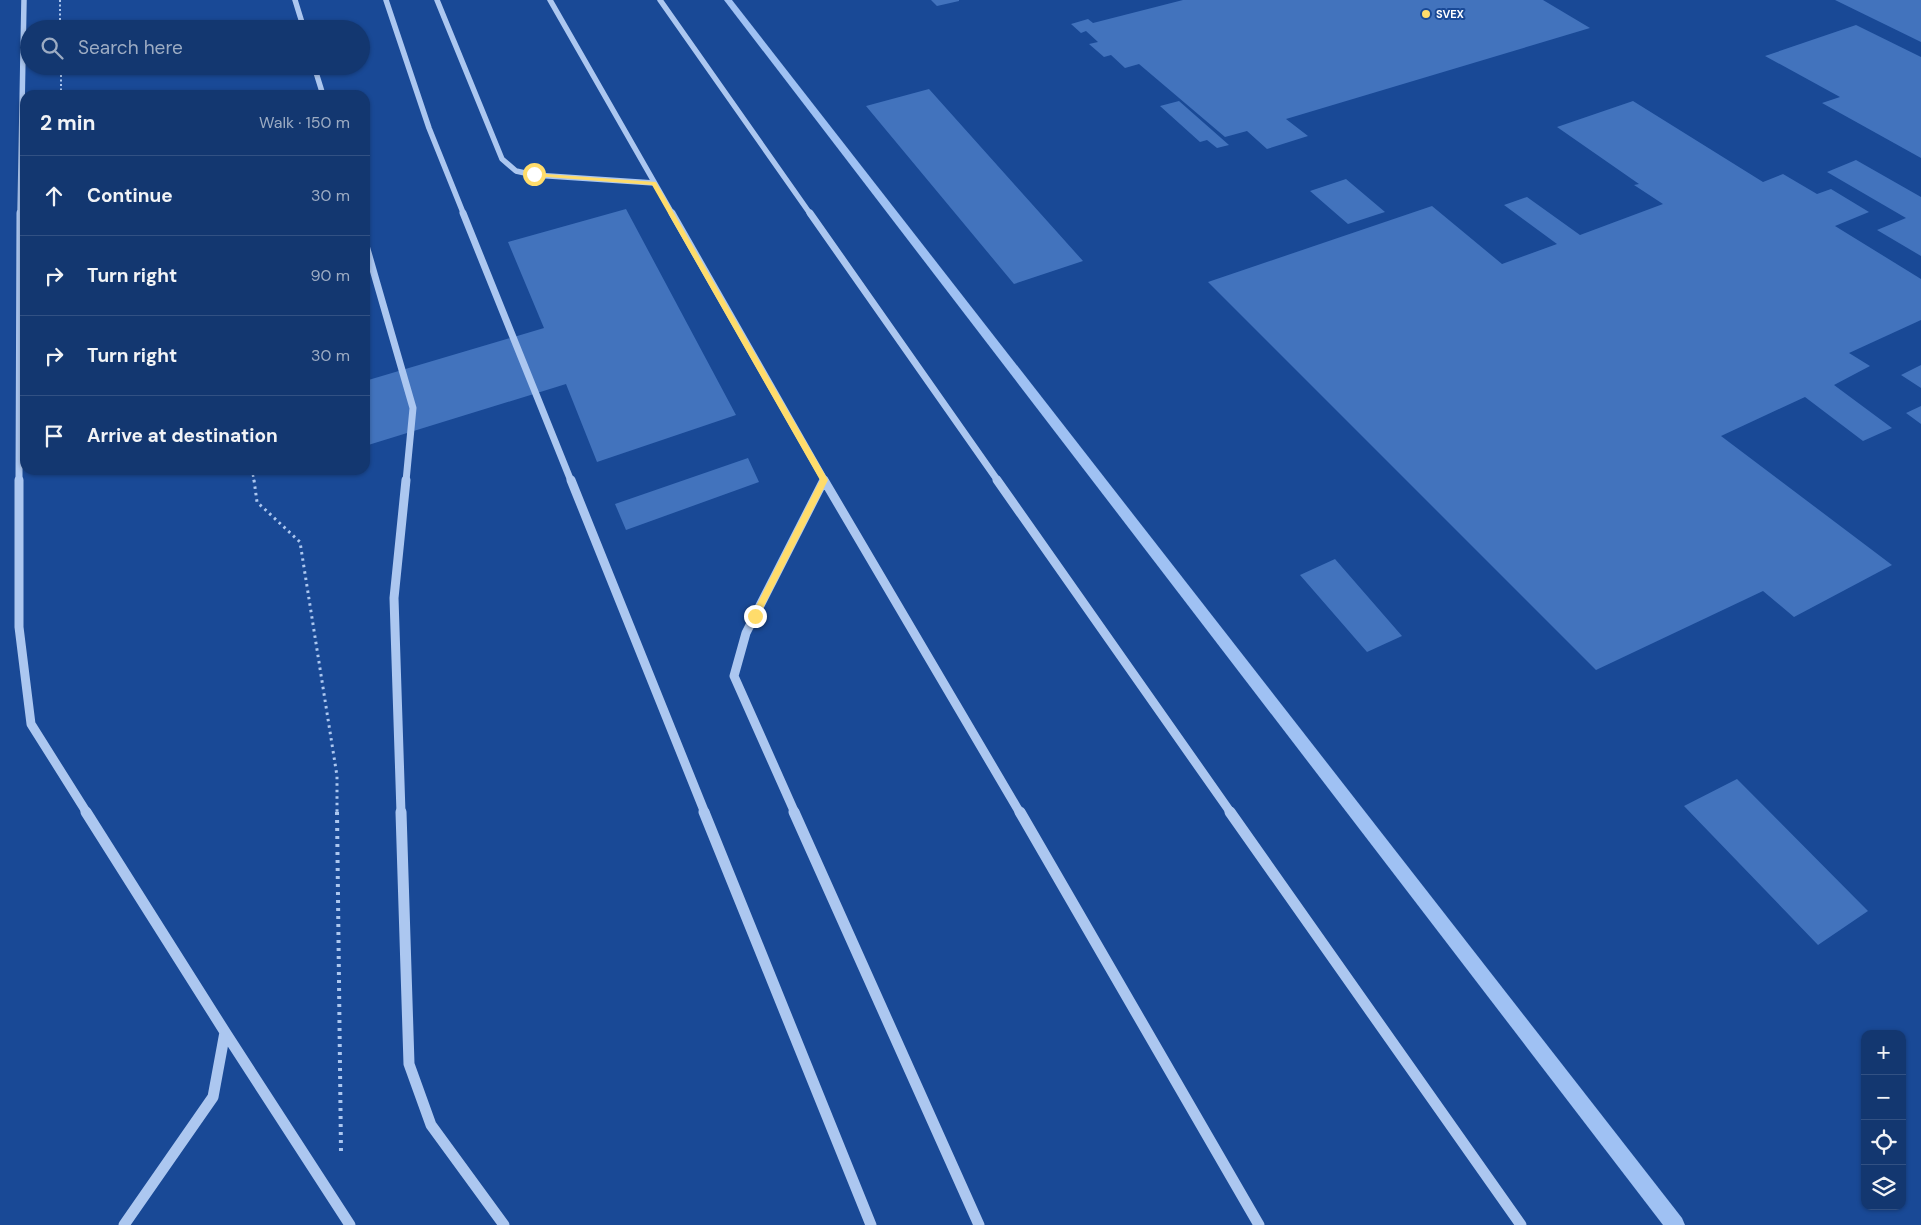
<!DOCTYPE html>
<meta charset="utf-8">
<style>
:root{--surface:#133770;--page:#204278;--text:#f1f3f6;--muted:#9dacc3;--line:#325183}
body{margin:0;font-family:"DM Sans",sans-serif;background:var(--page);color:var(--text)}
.controls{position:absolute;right:15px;bottom:15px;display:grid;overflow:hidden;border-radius:10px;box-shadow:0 1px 4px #0004}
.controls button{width:45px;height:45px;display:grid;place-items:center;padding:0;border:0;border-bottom:1px solid var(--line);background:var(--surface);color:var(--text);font:25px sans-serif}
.stop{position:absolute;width:15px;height:15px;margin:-11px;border:4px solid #ffdc6b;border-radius:50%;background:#fff}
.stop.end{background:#ffdc6b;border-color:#fff;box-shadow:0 1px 5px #0008}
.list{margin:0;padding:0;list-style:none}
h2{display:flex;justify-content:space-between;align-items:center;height:65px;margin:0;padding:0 20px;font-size:21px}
h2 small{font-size:16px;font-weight:400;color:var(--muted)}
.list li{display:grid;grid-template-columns:32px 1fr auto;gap:15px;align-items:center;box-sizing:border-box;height:80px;padding:0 20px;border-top:1px solid var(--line)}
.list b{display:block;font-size:19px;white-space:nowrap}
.list em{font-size:16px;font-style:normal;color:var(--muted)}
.icon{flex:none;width:28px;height:28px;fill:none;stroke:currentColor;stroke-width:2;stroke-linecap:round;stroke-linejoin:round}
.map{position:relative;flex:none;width:1921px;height:1225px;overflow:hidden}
.search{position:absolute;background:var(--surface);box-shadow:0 1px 4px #0004;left:20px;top:20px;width:350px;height:55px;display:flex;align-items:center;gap:12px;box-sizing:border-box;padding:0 18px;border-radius:28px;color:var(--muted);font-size:19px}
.panel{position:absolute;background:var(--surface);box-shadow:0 1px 4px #0004;left:20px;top:90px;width:350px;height:385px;border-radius:15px}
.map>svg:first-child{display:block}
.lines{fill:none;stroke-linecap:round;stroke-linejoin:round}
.stream{fill:#9fc1f3;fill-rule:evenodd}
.building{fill:#4273bd}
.path-far3{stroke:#acc7f0;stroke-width:2;stroke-dasharray:2 2.5;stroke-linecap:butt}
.path-far2{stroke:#acc7f0;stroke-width:2.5;stroke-dasharray:2 3;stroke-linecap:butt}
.path-far1{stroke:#acc7f0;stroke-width:3;stroke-dasharray:2.5 4;stroke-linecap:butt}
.path{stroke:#acc7f0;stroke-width:4;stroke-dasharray:3 5;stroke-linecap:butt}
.minor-far3{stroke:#acc7f0;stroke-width:5.5}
.minor-far2{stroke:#acc7f0;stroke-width:7}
.minor-far1{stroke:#acc7f0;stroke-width:9}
.minor{stroke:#acc7f0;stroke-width:11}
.route{fill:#ffdc6b}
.poi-dot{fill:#ffdc6b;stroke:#194996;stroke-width:2}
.labels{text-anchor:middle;stroke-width:4;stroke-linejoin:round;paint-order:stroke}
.far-poi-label{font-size:11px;font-weight:bold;fill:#fff;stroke:#194996;text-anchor:start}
</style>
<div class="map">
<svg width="1921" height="1225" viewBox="0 0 1921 1225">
<rect width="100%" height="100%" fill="#194996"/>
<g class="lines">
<!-- stream -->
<path class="stream" d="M724 0H732L1682 1218 1685 1225H1663Z"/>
</g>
<!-- building -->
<path class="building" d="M931 0H959V1L937 6Z
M1183 0H1543L1590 28 1286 119 1308 136 1267 149 1247 131 1225 137 1139 64 1125 68 1111 55 1104 57 1089 44 1098 42 1086 31 1081 33 1071 24 1088 19 1093 23Z
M1835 0H1921V42Z
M1856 25 1921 57V158L1822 103 1840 97 1765 56Z
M929 89 1083 261 1014 284 866 106Z
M1179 101 1229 145 1217 148 1207 140 1200 142 1160 106Z
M1633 101 1763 182 1783 174 1817 194 1831 189 1869 212 1835 226 1921 279V320L1849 353 1870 366 1834 385 1892 428 1863 441 1805 397 1721 436 1892 565 1794 617 1763 591 1596 670 1208 282 1432 206 1502 264 1557 244 1504 205 1527 197 1580 235 1663 204 1634 185 1639 184 1557 127Z
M1856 160 1921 197V256L1877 230 1906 218 1827 172Z
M1346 179 1385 212 1348 224 1310 191Z
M626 209 736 415 597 462 566 384 365 446V381L544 328 508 242Z
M1921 365V388L1901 375Z
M1921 406V424L1906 413Z
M748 458 759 482 626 530 615 504Z
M1335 559 1402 636 1367 652 1300 575Z
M1737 779 1868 911 1818 945 1684 806Z"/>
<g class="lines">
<!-- path-far3 -->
<path class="path-far3" d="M60 0V29
M61 66V95"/>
<!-- path-far2 -->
<path class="path-far2" d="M252 470 254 481"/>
<!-- path-far1 -->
<path class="path-far1" d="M254 480 257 502 300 542 337 776V813"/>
<!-- path -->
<path class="path" d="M337 812 341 1152"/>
<!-- minor-far3 -->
<path class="minor-far3" d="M295 0 304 29
M386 0 429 128 464 215
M437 0 502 159 516 171 534 175 654 183
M550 0 673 215
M660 0 811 215
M314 66 323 95
M20 215 24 0"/>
<!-- minor-far2 -->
<path class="minor-far2" d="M463 213 571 481
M672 213 825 481
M810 213 998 481
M365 242 413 408 406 481
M19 481 20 213"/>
<!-- minor-far1 -->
<path class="minor-far1" d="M19 480V627L31 724 87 813
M571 480 705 813
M824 480 1020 813
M997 480 1231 813
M401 813 394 598 406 480
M795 813 734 676 746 633 824 480"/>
<!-- minor -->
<path class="minor" d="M86 812 225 1032 350 1225
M401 812 409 1064 431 1125 504 1225
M704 812 871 1225
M794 812 979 1225
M1020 812 1259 1225
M1230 812 1521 1225
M124 1225 213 1097 225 1032"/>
</g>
<!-- route -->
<path class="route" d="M532 173 656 182 828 480 758 618 755 619 751 616 820 480 652 185 534 176Z"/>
<!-- markers -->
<circle class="poi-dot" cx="1426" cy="14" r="5"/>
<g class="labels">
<!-- far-poi labels -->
<g class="far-poi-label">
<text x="1436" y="18">SVEX</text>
</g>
</g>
</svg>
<div class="controls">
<button>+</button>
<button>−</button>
<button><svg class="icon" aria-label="locate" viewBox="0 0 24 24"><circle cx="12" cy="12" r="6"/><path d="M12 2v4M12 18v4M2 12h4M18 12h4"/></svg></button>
<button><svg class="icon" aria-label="layers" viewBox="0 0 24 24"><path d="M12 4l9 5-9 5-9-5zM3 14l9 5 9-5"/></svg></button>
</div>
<div class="stop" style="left:534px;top:174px"></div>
<div class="stop end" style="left:755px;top:616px"></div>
<div class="search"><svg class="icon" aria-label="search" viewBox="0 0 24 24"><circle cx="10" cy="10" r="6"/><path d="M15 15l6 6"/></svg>Search here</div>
<section class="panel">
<h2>2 min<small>Walk · 150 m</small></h2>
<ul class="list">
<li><svg class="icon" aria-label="ahead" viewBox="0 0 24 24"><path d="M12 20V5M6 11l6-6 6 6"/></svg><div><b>Continue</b></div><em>30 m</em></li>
<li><svg class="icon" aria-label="right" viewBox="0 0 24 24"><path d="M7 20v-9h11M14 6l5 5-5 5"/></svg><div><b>Turn right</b></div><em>90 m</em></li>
<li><svg class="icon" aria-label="right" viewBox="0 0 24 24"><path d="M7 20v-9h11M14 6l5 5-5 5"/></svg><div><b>Turn right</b></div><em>30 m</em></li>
<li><svg class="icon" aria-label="arrive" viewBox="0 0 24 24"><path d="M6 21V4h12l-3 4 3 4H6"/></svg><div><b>Arrive at destination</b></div></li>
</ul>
</section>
</div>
